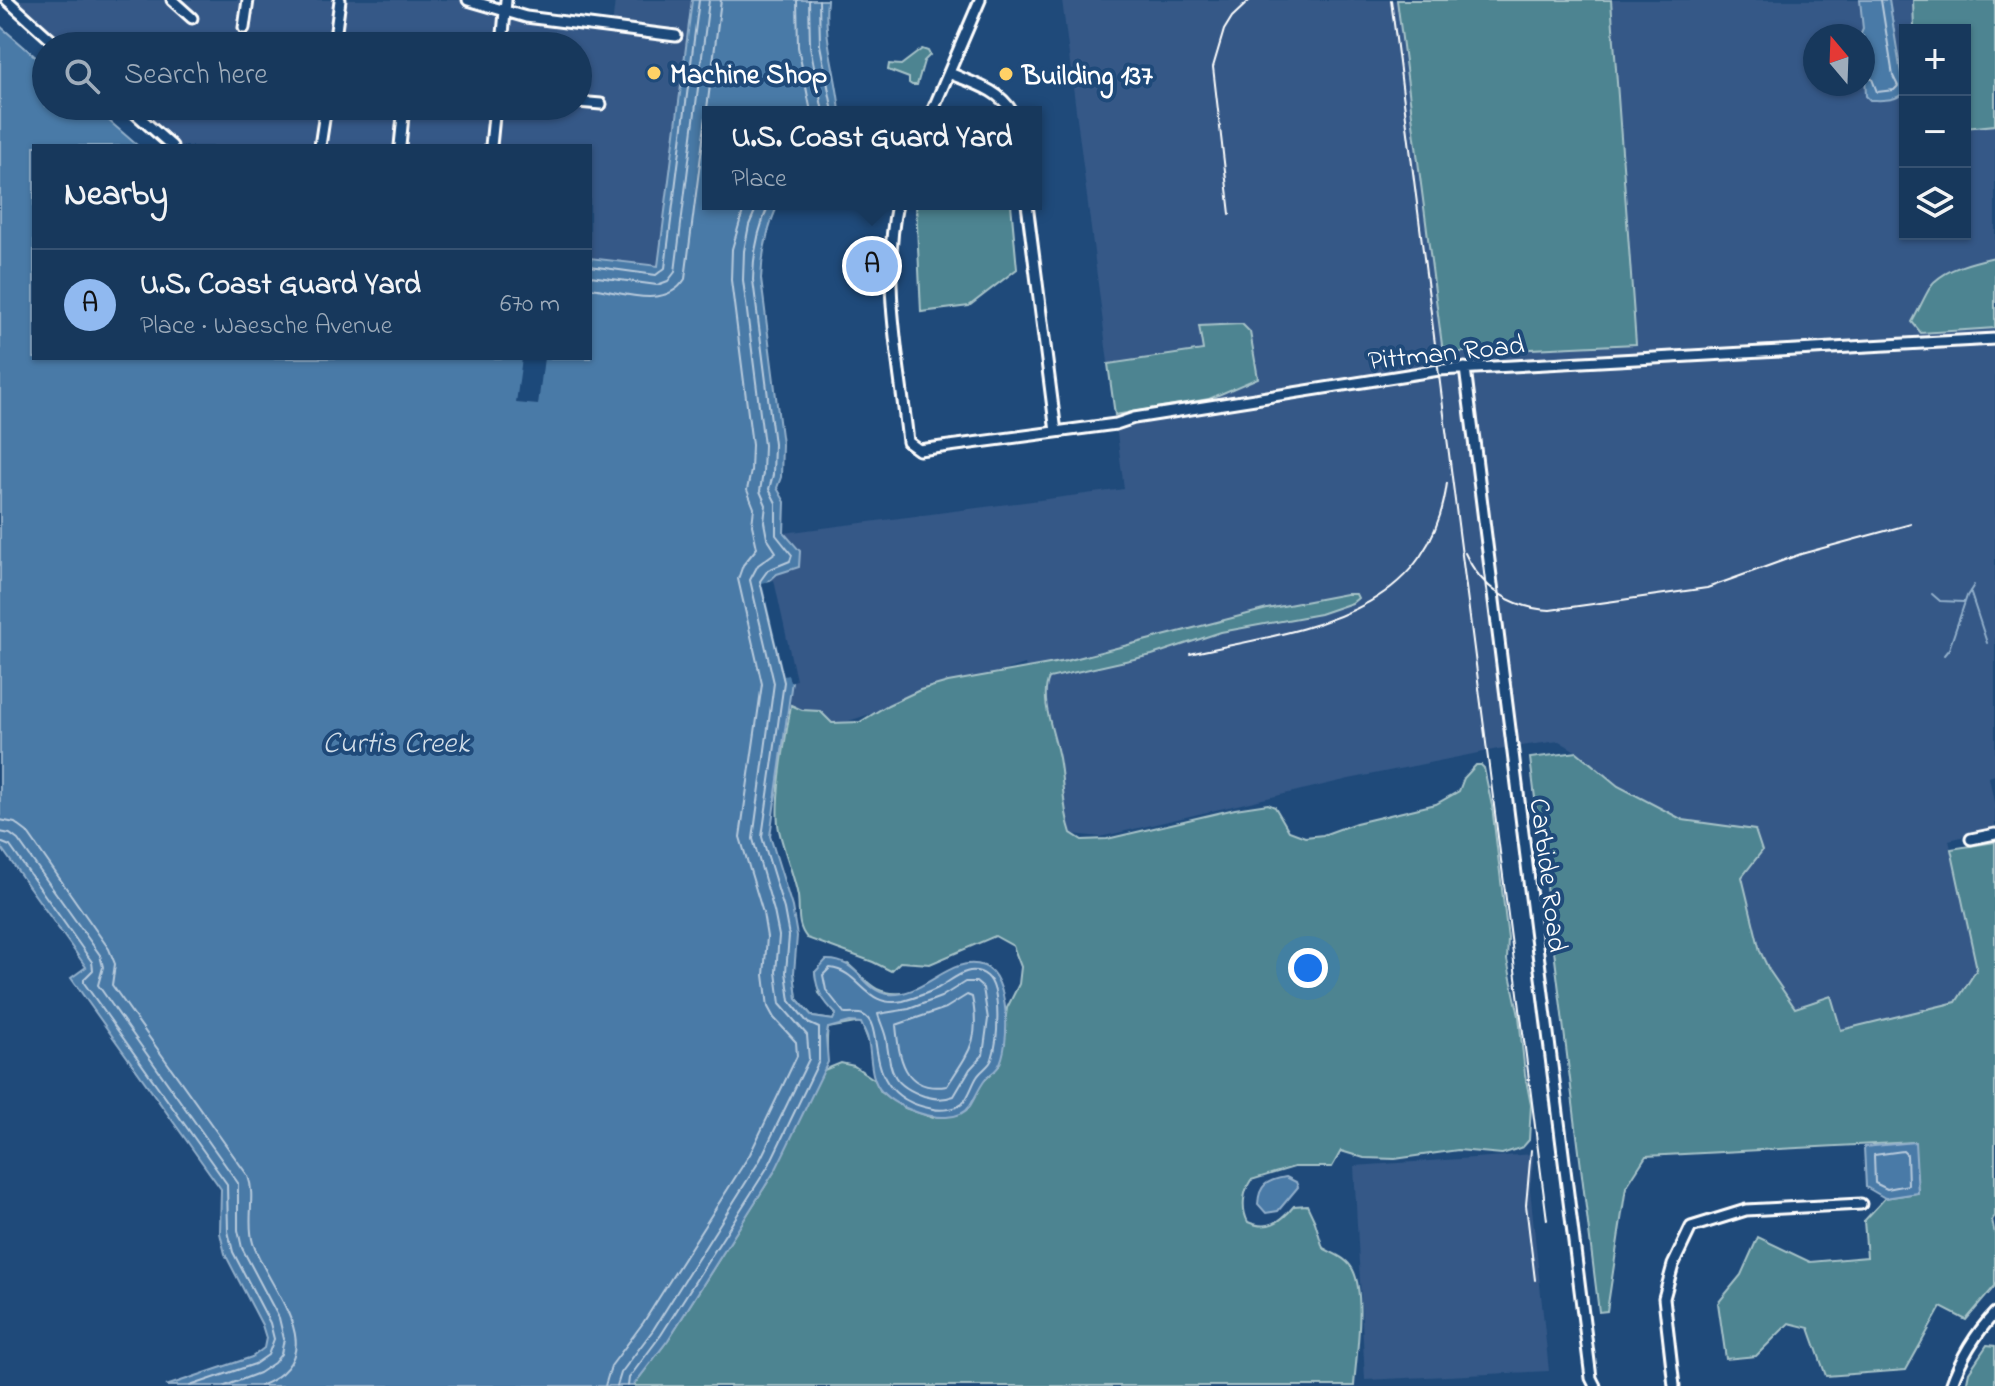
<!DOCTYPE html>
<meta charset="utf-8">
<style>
:root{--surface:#17385c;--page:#203f62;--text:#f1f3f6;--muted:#9eacbb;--line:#365272;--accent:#90b9f0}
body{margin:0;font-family:"Indie Flower",sans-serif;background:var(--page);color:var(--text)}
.controls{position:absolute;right:24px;top:24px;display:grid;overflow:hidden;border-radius:0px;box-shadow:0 2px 6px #0004}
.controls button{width:72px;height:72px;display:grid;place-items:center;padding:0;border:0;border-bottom:2px solid var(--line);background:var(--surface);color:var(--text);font:40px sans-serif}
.compass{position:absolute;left:1803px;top:24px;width:72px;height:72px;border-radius:50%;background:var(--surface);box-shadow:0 2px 6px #0004;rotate:341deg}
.you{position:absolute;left:1308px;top:968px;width:28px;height:28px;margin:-20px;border:6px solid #fff;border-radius:50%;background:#1a73e8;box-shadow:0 0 0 12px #1a73e833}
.badge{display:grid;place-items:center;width:52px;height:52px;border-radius:50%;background:var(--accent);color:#111;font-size:26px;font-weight:700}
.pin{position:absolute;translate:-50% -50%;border:4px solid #fff;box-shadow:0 2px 8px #0006}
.popup{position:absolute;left:702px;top:106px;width:340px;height:104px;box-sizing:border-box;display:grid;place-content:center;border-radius:0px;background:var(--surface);filter:drop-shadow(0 2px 6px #0005);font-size:26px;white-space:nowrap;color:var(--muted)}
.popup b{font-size:30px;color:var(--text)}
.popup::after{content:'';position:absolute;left:50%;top:100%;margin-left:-16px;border:16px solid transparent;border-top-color:var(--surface)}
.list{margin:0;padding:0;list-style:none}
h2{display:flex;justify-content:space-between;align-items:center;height:104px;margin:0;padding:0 32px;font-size:34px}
h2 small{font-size:26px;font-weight:400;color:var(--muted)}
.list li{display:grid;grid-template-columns:52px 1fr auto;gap:24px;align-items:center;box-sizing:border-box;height:112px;padding:0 32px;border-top:2px solid var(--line)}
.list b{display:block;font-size:30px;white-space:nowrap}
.list p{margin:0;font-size:26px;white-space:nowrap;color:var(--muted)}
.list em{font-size:26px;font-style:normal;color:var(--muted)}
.icon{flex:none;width:44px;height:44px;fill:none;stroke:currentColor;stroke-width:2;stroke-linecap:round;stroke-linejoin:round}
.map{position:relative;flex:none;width:1995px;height:1386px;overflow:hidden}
.search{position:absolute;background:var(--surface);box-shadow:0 2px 6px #0004;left:32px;top:32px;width:560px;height:88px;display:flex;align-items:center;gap:20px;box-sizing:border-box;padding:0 28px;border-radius:44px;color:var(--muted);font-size:30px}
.panel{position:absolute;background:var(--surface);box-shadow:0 2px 6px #0004;left:32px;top:144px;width:560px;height:216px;border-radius:0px}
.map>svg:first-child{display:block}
.built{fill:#345887;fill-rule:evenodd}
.green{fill:#4e8491;stroke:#a6c2c8;stroke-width:2}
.water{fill:#4a7aa7;stroke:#92afca;stroke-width:2}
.pier{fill:#1f4a7a}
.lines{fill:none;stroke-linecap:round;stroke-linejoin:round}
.shore{stroke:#b7cadc;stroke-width:2}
.stream{stroke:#92afca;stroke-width:2}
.minor-casing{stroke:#fff;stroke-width:15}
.minor{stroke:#1f4a7a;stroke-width:9}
.rail{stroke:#fff;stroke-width:2}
.poi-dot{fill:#ffd166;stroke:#1f4a7a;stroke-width:3}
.labels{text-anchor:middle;stroke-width:8;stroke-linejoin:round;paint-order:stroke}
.poi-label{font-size:28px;font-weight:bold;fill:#fff;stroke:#1f4a7a;text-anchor:start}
.street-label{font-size:28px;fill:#fff;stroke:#1f4a7a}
.water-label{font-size:30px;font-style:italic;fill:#d2dee9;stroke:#1f4a7a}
</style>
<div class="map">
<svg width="1995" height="1386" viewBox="0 0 1995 1386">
<rect width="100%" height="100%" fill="#1f4a7a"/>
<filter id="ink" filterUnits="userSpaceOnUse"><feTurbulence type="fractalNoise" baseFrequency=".0125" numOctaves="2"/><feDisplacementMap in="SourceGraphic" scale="16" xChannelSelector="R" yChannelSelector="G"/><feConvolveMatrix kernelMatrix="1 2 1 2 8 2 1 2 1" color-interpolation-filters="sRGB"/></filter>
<g filter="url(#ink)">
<!-- built -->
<path class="built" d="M7 0H467L526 17 612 27 615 0H692L658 267 590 258V146H172L127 106H578V46H58Z
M1062 0H1995V775L1989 777 1995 807V829L1949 840 1977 969 1956 1002 1841 1030 1811 1001 1795 1008 1769 970 1760 951 1742 877 1761 851 1755 830 1683 820 1618 786 1577 752 1559 741 1498 749 1349 779 1100 837 1073 834 1055 810 1025 664 827 728 791 705 768 582 784 533 1124 489ZM1905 30H1965V234H1905ZM1815 36H1863V84H1815Z
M1534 1154 1530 1189 1549 1371 1365 1380 1354 1166Z"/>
<!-- green -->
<path class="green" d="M1397 0H1611L1636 344 1443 353Z
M1913 0H1995V125L1965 128V30H1914Z
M922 49 928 51 930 55 924 61 917 85H912L909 83V78L888 70 889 64 901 65Z
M916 204H1011L1017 269 969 306 921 312Z
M1995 257V328L1921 333 1912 322C1917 314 1929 286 1934 282 1950 267 1974 262 1995 257Z
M1242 324 1250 332 1258 378 1209 399 1115 415 1108 364 1203 350 1199 326Z
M1346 594H1356L1358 598 1352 603 1320 614 1221 632 1152 655 1049 678C1039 699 1055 735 1059 758 1064 784 1062 807 1071 833L1082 840 1107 839 1235 809 1268 804 1275 807 1289 831 1305 837 1323 835 1356 823 1436 804 1459 791 1464 778 1476 765H1481L1484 768 1492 806 1508 939 1507 960 1519 1016 1525 1074 1531 1105 1529 1140 1523 1147 1502 1154 1458 1150 1395 1159 1364 1158 1341 1151 1332 1167H1294L1251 1180C1243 1192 1241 1209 1248 1222 1268 1231 1281 1222 1294 1206L1307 1205 1315 1222 1323 1248C1334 1254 1347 1258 1353 1270 1366 1296 1356 1357 1354 1386H633L668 1340 776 1169 794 973 797 999 813 1017 833 1020 836 1014 819 993 815 972 848 964C868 981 873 995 902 993L868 1040 861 1022 828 1028C825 1043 830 1057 824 1070L841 1063 854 1066 875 1080 881 1092 905 1108 933 1118 985 1080 999 1066 1007 1008 1019 984 1021 967 1013 946 995 936 930 964 900 962 891 971 873 962 807 938C796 925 800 912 798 896 794 875 784 852 779 830 773 804 786 735 791 705L802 710 820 711 832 723 860 722 888 705 920 690 948 682 1066 661 1267 609Z
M1577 752 1618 786 1683 820 1755 830 1762 851 1742 877 1760 951 1769 970 1795 1008 1831 996 1841 1030 1956 1002 1977 969 1951 849 1995 842V1216L1992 1220 1995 1234V1286L1966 1320 1941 1307 1906 1370 1826 1376 1809 1328 1789 1323 1756 1356 1726 1359 1718 1303 1741 1275 1758 1237 1810 1262 1867 1257 1864 1221 1885 1198 1918 1193 1914 1142 1646 1156 1626 1187 1607 1311 1599 1312 1530 758Z
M1987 1345 1995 1346V1386H1966L1969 1372Z"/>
<!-- water -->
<path class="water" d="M692 0H827C823 38 837 75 840 112H708V204H778C767 229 762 251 761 279L782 444 781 477 777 488 785 502 784 533 800 551 799 567 777 574 768 582 792 681 770 836 792 907 797 936 794 973 797 999 813 1017 833 1020 836 1014C823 1001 816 990 815 972L826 960C860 959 862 991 888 994 924 998 951 953 984 966 1010 976 1011 1046 998 1067 995 1072 988 1075 985 1080 979 1088 975 1098 970 1106 960 1121 934 1118 919 1113 907 1109 891 1102 882 1092 869 1078 872 1056 868 1040 867 1034 863 1028 861 1023L850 1022 828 1028 826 1037 828 1062 776 1169 668 1340 633 1386H166L252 1357 264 1348 266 1338 262 1325 225 1254 220 1233 221 1189 71 978 86 967 0 846V26L46 66V106H92L138 146H34V358H590V258L658 266Z
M1860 0H1889L1904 92C1895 102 1882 100 1870 100L1866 96 1863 36H1860L1863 29Z
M1915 1142 1918 1193 1885 1198 1866 1187 1864 1147Z
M1286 1177 1296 1182 1298 1187 1278 1211 1266 1213 1258 1204C1259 1185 1267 1180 1286 1177Z"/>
<!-- pier -->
<path class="pier" d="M522 358H544L538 405 516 403Z
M774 580 796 680 790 682 788 675 784 676 762 583Z"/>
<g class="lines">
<!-- shore -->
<path class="shore" d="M797 0 798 47 811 112
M809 0 810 46 823 112
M819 0 820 45 833 112
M1863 76 1872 79 1877 92 1894 90 1898 86 1893 76 1881 0
M590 266 656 275 665 268 699 0
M590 276 657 285 668 281 675 272 709 0
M590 288C620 291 665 311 685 279L721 0
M0 820 15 823 27 832 109 949 115 964 112 985 248 1176C256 1197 246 1221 253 1243 268 1290 337 1354 260 1386
M0 832 10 834 18 840 100 955 103 967 98 985 238 1183V1230L242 1248 279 1318 284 1339 281 1354 274 1363 259 1373 225 1386
M0 842 10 846 92 962 93 970 84 979V983L227 1184 228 1231 233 1252 270 1323 274 1339 268 1355 255 1364 190 1386
M830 968C861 971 865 1009 903 1001 914 998 928 993 938 988 953 980 969 962 987 976 1002 989 998 1041 992 1059 990 1066 981 1070 977 1077 972 1085 969 1097 962 1104 956 1109 941 1111 933 1109 857 1096 888 1026 863 1015 859 1013 850 1014 845 1014L826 990 823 975Z
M965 982H976L983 988 988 1019 983 1055 970 1069 954 1096C943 1100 935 1099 924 1096 889 1084 891 1069 886 1038 884 1029 880 1022 878 1014L909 1009 941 997Z
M967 995 972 997C981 1040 969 1052 947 1086 903 1093 899 1057 896 1025L946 1008Z
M1903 1151 1907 1155 1908 1185 1887 1189 1875 1183 1874 1155Z
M605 1386 611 1366 643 1323 750 1154 797 1056 796 1042 774 1018 768 1007 764 975 767 937 763 913 740 837 762 684 738 579 743 565 757 548 752 525 754 508 747 490 751 471 752 445 731 280 732 249 745 204
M617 1386 621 1373 653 1330 760 1160 809 1059 807 1035 780 1004 776 972 779 936 774 911 753 839 774 683 750 580 758 565 776 552 767 538 764 522 766 505 760 491 763 473 764 445 743 280 744 251 749 225 758 204
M628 1386 629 1378 661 1335 769 1165 819 1061V1028L808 1023 790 1001 786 972 789 936 784 909 762 837 784 682 760 581 768 570 790 561 792 555 776 535V503L769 489 773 475 774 444 753 280C753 252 758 229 769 204"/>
<!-- stream -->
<path class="stream" d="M1970 591 1987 643
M1932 594 1940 601 1964 602
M1944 655 1949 649 1967 596 1974 585"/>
<!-- minor casing -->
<g class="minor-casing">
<path id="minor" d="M7 0 58 46
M172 0 192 18
M468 0 526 17 676 36
M244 28 248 0
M334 46 340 0
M502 46 506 0
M949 73C972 83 999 89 1012 112
M578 102 601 104
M127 106 172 146
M932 112 980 0
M320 146 326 106
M400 146 404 106
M491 146 495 106
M897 204C881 280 900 366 908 442L919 450 1116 424 1134 418 1439 370 1995 339
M1027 204 1056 432
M1465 368 1591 1378 1595 1386
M1971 839 1995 834
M1674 1386 1664 1298 1673 1265 1691 1227 1746 1210 1861 1204
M1951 1386C1960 1360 1976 1333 1995 1313"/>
</g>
<!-- minor -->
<use href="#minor" class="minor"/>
<!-- rail -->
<path class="rail" d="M1391 0 1547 1220
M1230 214 1213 67 1224 30 1232 17 1250 0
M1465 553C1481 588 1512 608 1550 610L1707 588 1801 554 1911 524
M1190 654C1299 629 1429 620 1447 483
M1531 1150 1526 1205 1535 1280"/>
</g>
</g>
<!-- markers -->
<g class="poi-dot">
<circle cx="654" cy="73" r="8"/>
<circle cx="1006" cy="74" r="8"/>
</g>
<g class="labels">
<!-- poi labels -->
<g class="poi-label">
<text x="670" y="83">Machine Shop</text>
<text x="1022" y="84">Building 137</text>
</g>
<!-- street labels -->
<g class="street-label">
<text transform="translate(1446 351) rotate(-6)" y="10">Pittman Road</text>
<text transform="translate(1550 875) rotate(83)" y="10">Carbide Road</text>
</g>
<!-- water labels -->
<g class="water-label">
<text x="396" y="752">Curtis Creek</text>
</g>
</g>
</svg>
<div class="controls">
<button>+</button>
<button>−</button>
<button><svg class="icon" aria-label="layers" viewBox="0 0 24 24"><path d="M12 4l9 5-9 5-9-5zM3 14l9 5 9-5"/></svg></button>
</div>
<svg class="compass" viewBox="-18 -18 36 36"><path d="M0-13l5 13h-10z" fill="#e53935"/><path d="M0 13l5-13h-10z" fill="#9eacbb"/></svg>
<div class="you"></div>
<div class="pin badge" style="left:872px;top:266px">A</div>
<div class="popup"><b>U.S. Coast Guard Yard</b>Place</div>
<div class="search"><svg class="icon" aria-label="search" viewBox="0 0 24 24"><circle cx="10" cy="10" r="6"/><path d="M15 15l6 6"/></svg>Search here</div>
<section class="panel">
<h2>Nearby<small></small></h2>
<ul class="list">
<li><span class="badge">A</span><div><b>U.S. Coast Guard Yard</b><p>Place · Waesche Avenue</p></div><em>670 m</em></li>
</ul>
</section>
</div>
